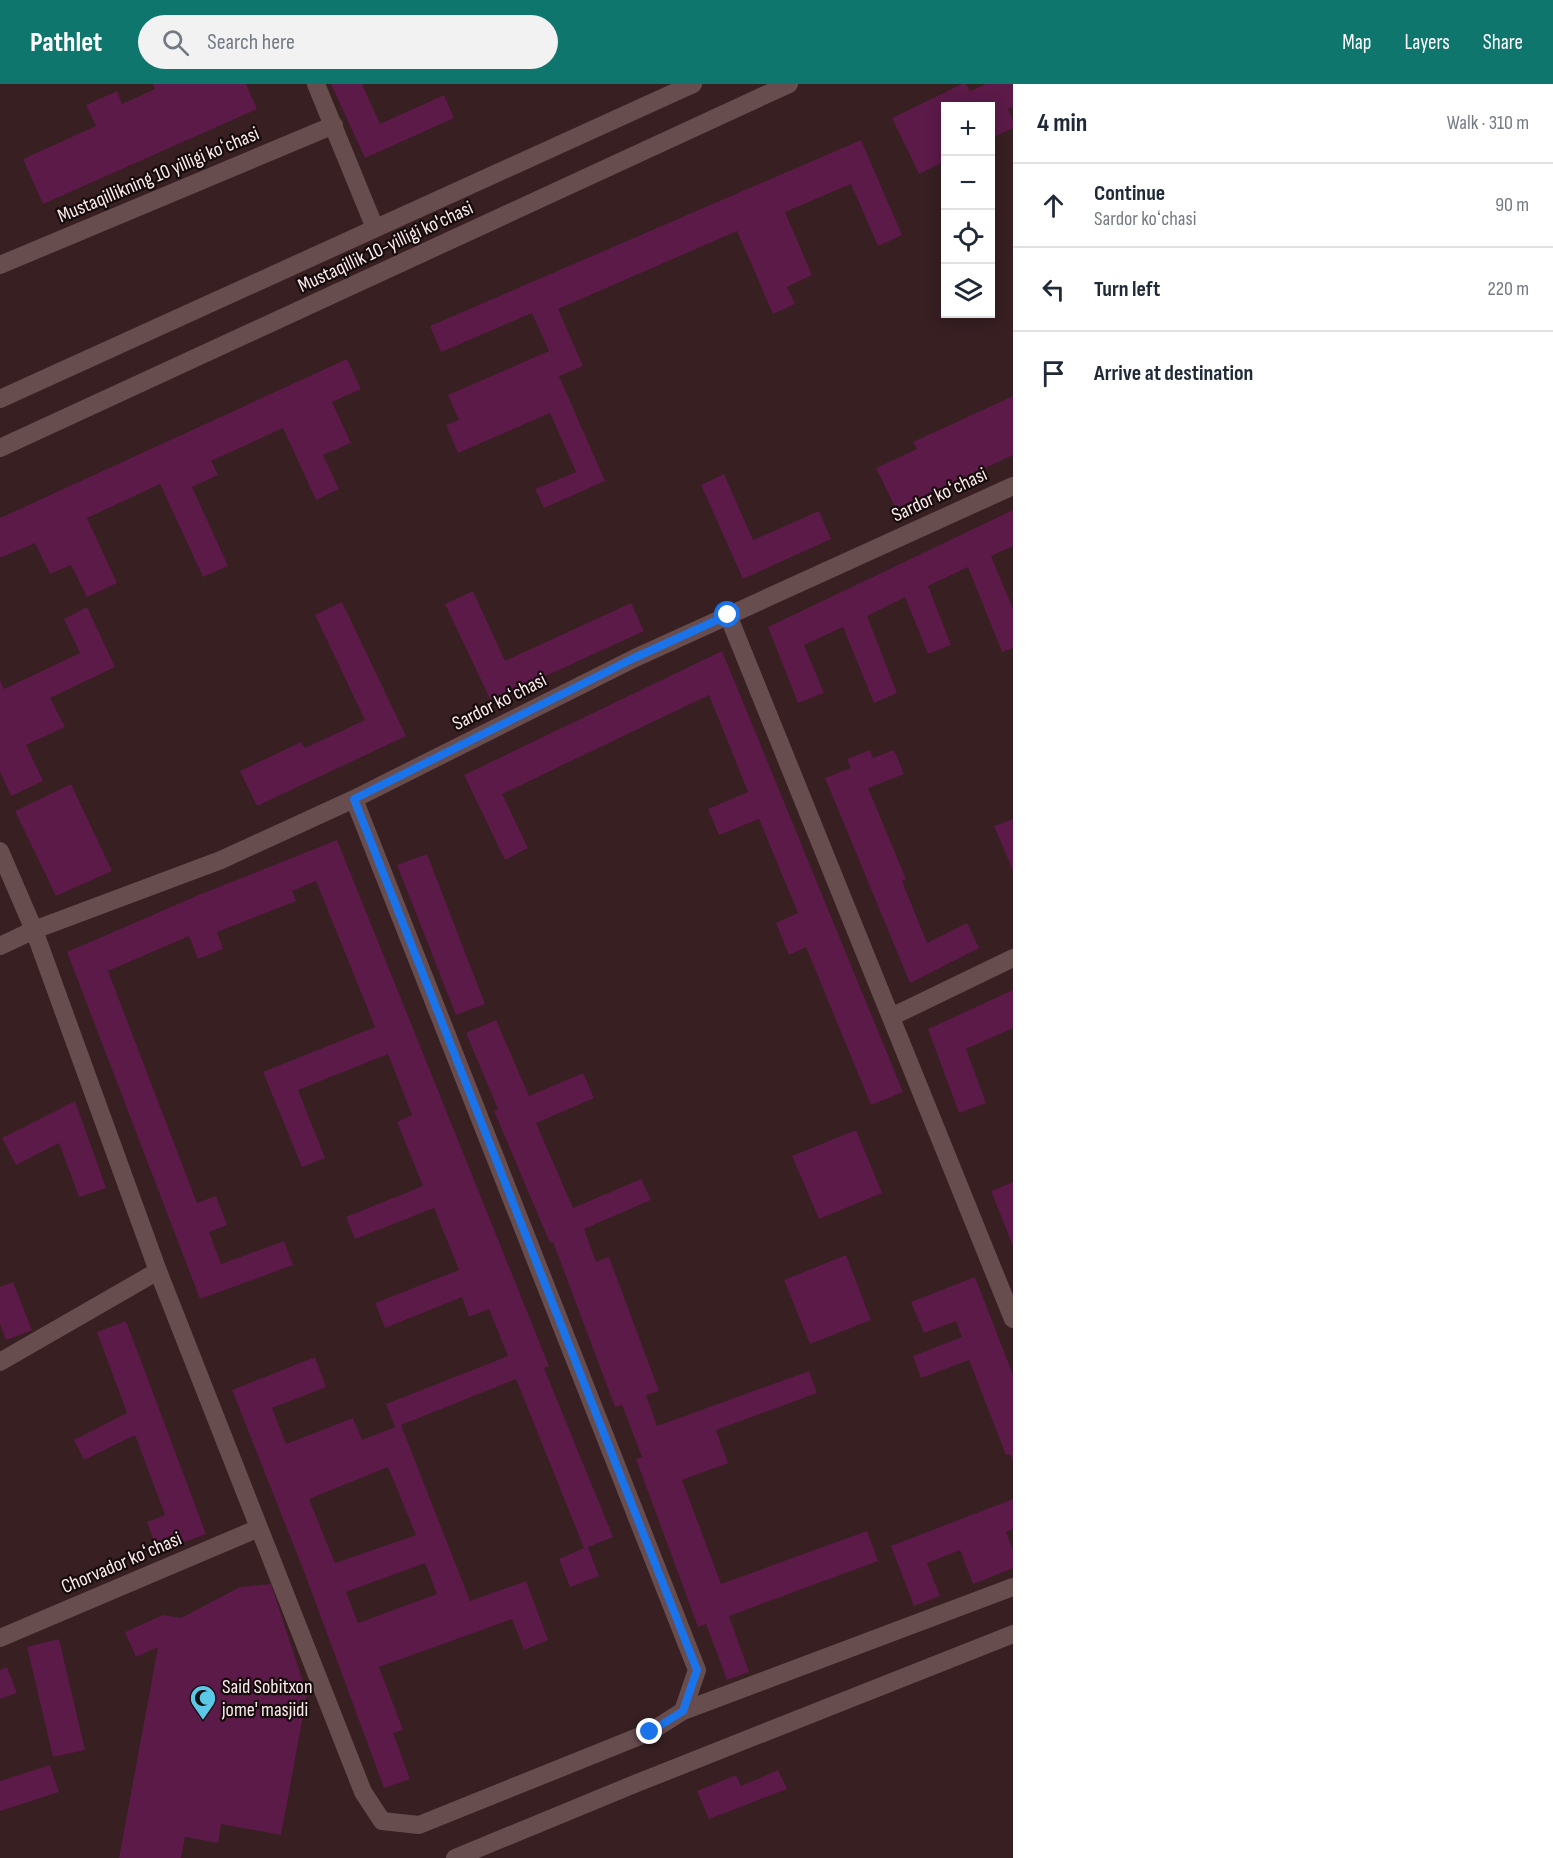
<!DOCTYPE html>
<meta charset="utf-8">
<style>
:root{--surface:#fff;--page:#f2f2f3;--text:#1f2937;--muted:#747a83;--line:#e0e1e3;--accent:#0f766e}
body{margin:0;font-family:"Sofia Sans Condensed",sans-serif;background:var(--page);color:var(--text)}
.controls{position:absolute;right:18px;top:18px;display:grid;overflow:hidden;border-radius:0px;box-shadow:0 3px 15px #0003}
.controls button{width:54px;height:54px;display:grid;place-items:center;padding:0;border:0;border-bottom:2px solid var(--line);background:var(--surface);color:var(--text);font:30px sans-serif}
.stop{position:absolute;width:18px;height:18px;margin:-14px;border:4px solid #1a73e8;border-radius:50%;background:#fff}
.stop.end{background:#1a73e8;border-color:#fff;box-shadow:0 2px 6px #0008}
.list{margin:0;padding:0;list-style:none}
h2{display:flex;justify-content:space-between;align-items:center;height:78px;margin:0;padding:0 24px;font-size:26px}
h2 small{font-size:20px;font-weight:400;color:var(--muted)}
.list li{display:grid;grid-template-columns:39px 1fr auto;gap:18px;align-items:center;box-sizing:border-box;height:84px;padding:0 24px;border-top:2px solid var(--line)}
.list b{display:block;font-size:22px;white-space:nowrap}
.list p{margin:0;font-size:20px;white-space:nowrap;color:var(--muted)}
.list em{font-size:20px;font-style:normal;color:var(--muted)}
.icon{flex:none;width:33px;height:33px;fill:none;stroke:currentColor;stroke-width:2;stroke-linecap:round;stroke-linejoin:round}
.map{position:relative;flex:none;width:1013px;height:1774px;overflow:hidden}
header{display:flex;align-items:center;gap:36px;box-sizing:border-box;height:84px;padding:0 30px;background:var(--accent);color:#fff}
header strong{font-size:28px}
nav{display:flex;gap:33px;margin-inline-start:auto;font-size:21px}
.search{width:420px;height:54px;background:var(--page);display:flex;align-items:center;gap:15px;box-sizing:border-box;padding:0 21px;border-radius:33px;color:var(--muted);font-size:22px}
main{display:flex}
aside{flex:1;background:var(--surface)}
.map>svg:first-child{display:block}
.building{fill:#5b1a48;fill-rule:evenodd}
.lines{fill:none;stroke-linecap:round;stroke-linejoin:round}
.street{stroke:#684d4f;stroke-width:18}
.secondary{stroke:#684d4f;stroke-width:18}
.route{stroke:#1a73e8;stroke-width:8}
.labels{text-anchor:middle;stroke-width:4.5;stroke-linejoin:round;paint-order:stroke}
.street-label{font-size:20px;fill:#fbeaeb;stroke:#170c0d}
.poi-label{font-size:20px;fill:#fbeaeb;stroke:#170c0d;text-anchor:start}
</style>
<header>
<strong>Pathlet</strong>
<div class="search"><svg class="icon" aria-label="search" viewBox="0 0 24 24"><circle cx="10" cy="10" r="6"/><path d="M15 15l6 6"/></svg>Search here</div>
<nav><a>Map</a><a>Layers</a><a>Share</a></nav>
</header>
<main>
<div class="map">
<svg width="1013" height="1774" viewBox="0 0 1013 1774">
<rect width="100%" height="100%" fill="#371f22"/>
<!-- building -->
<path class="building" d="M153 0H246L257 25 43 120 23 75 96 42 86 21 117 7 122 20 155 5Z
M331 0H362L380 40 444 11 454 34 365 74Z
M962 0H966L970 7 986 0H1013V23L1008 25 1013 36V44L990 55V22H945V77L919 90 892 34Z
M861 56 902 151 878 162 851 100 785 128 812 191 787 203 795 220 773 230 737 147 558 225 583 282 559 292 605 397 544 424 535 405 576 388 550 329 458 369 446 341 459 336 448 311 549 267 532 229 441 268 430 242Z
M347 275 361 305 332 318 351 359 323 371 339 405 316 416 283 344 211 377 218 391 192 403 228 482 203 493 160 400 87 434 117 499 87 513 71 481 50 490 35 459 0 474V434Z
M1013 312V371L896 425 876 384 917 365 913 358Z
M724 390 753 456 819 427 831 455 743 495 701 401Z
M1013 426V462L991 472 1013 525V564L1002 568 968 483 928 502 951 561 928 570 905 513 867 532 897 609 874 619 843 543 804 561 824 609 798 619 768 543Z
M473 507 505 577 631 519 644 547 491 617 445 520Z
M342 518 406 652 257 722 240 687 301 658 305 664 365 636 315 531Z
M87 523 115 583 50 614 65 643 26 661 43 697 11 712 0 688V596L4 605 80 569 64 535Z
M722 567 903 1008 871 1021 806 863 789 871 776 839 798 829 759 735 719 751 708 725 748 708 709 611 502 710 528 764 505 776 464 691Z
M870 666 873 674 894 666 904 690 868 704 906 795 902 797 927 859 967 839 979 864 910 899 825 694 851 684 847 675Z
M71 700 112 787 56 812 15 727Z
M1013 735V787L994 742Z
M337 756 549 1282 544 1284 613 1453 588 1463 599 1492 570 1503 559 1475 584 1464 516 1295 401 1341 470 1517 526 1497 548 1556 524 1566 512 1535 379 1583 403 1646 393 1649 410 1695 384 1704 305 1490 232 1306 315 1273 326 1303 272 1324 286 1360 353 1334 362 1356 395 1343 386 1320 508 1272 489 1225 469 1233 462 1213 385 1244 375 1219 459 1186 434 1124 355 1155 346 1133 423 1102 397 1038 412 1031 388 970 298 1006 325 1074 302 1083 263 988 375 943 316 797 292 807 296 817 217 848 223 865 198 875 189 852 108 887 197 1119 216 1112 227 1141 209 1148 221 1180 284 1157 293 1181 200 1215 67 868 201 810ZM388 1383 416 1451 335 1479 309 1415ZM425 1479 437 1510 358 1539 346 1508Z
M427 770 485 920 456 931 397 781Z
M1013 906V944L966 965 986 1019 959 1029 928 945Z
M496 936 529 1012 583 989 594 1014 536 1039 573 1124 641 1095 651 1116 584 1145 596 1178 609 1173 659 1307 646 1311 657 1342 809 1287 817 1309 716 1346 728 1379 682 1396 721 1500 867 1447 878 1477 729 1532 749 1588 727 1596 706 1540 698 1543 636 1375 642 1373 622 1321 615 1323 553 1158 550 1159 494 1027 498 1025 466 949Z
M75 1017 106 1104 79 1113 59 1059 16 1081 2 1054Z
M856 1046 882 1109 819 1135 792 1072Z
M1013 1098V1162L991 1107Z
M846 1171 871 1236 810 1260 784 1196Z
M975 1193 1013 1291V1377L1010 1370 1006 1371 969 1276 921 1294 913 1272 962 1253 956 1237 924 1249 911 1218Z
M13 1198 32 1246 6 1256 0 1240V1203Z
M126 1237 206 1450 158 1468 147 1438 165 1431 135 1351 84 1376 74 1356 127 1329 97 1248Z
M1013 1415V1445L1006 1448 1013 1467V1484L973 1500 960 1466 927 1479 940 1512 914 1522 891 1462Z
M271 1500 307 1610 281 1751 221 1740 218 1759 185 1753 181 1774H119L158 1563 136 1573 125 1548 163 1531 181 1534 240 1503Z
M59 1555 85 1666 53 1673 27 1563Z
M7 1583 17 1609 0 1615V1586Z
M50 1681 59 1708 0 1727V1697Z
M778 1686 787 1705 709 1735 697 1707 736 1691 741 1702Z"/>
<g class="lines">
<!-- street -->
<path class="street" d="M316 0 375 144
M0 181 334 41
M728 531 1013 1235
M0 767 34 846 158 1187 363 1708 382 1737 419 1741 650 1648 683 1627 697 1586 354 715
M0 862 34 846 221 776 354 715 635 574 1013 402
M891 933 1013 874
M0 1278 158 1187
M0 1554 259 1444
M683 1627 1013 1503
M455 1774 637 1699 1013 1550"/>
<!-- secondary -->
<path class="secondary" d="M0 315 693 0
M0 364 789 0"/>
</g>
<g class="lines">
<!-- route -->
<path class="route" d="M650 1648 683 1627 697 1586 354 715 634 574 728 531"/>
</g>
<!-- icons -->
<defs>
<g id="mosque-pin" transform="scale(1.35)"><path d="M0 17L-7.5 6A9.5 9.5 0 1 1 7.5 6Z" fill="#5bc8e7" stroke="#170c0d"/><path d="M3.5-4.9A6 6 0 1 0 3.5 4.9A5 5 0 1 1 3.5-4.9Z" fill="#111"/></g>
</defs>
<g fill-rule="evenodd">
<use href="#mosque-pin" x="203" y="1614"/>
</g>
<g class="labels">
<!-- street labels -->
<g class="street-label">
<text transform="translate(158 90) rotate(-23)" y="7">Mustaqillikning 10 yilligi koʻchasi</text>
<text transform="translate(385 162) rotate(-25)" y="7">Mustaqillik 10-yilligi ko'chasi</text>
<text transform="translate(939 410) rotate(-25)" y="7">Sardor koʻchasi</text>
<text transform="translate(499 617) rotate(-27)" y="7">Sardor koʻchasi</text>
<text transform="translate(121 1478) rotate(-23)" y="7">Chorvador koʻchasi</text>
</g>
<!-- poi labels -->
<g class="poi-label">
<text x="222" y="1609">Said Sobitxon<tspan x="222" dy="23">jome' masjidi</tspan></text>
</g>
</g>
</svg>
<div class="controls">
<button>+</button>
<button>−</button>
<button><svg class="icon" aria-label="locate" viewBox="0 0 24 24"><circle cx="12" cy="12" r="6"/><path d="M12 2v4M12 18v4M2 12h4M18 12h4"/></svg></button>
<button><svg class="icon" aria-label="layers" viewBox="0 0 24 24"><path d="M12 4l9 5-9 5-9-5zM3 14l9 5 9-5"/></svg></button>
</div>
<div class="stop" style="left:728px;top:531px"></div>
<div class="stop end" style="left:650px;top:1648px"></div>
</div>
<aside>
<h2>4 min<small>Walk · 310 m</small></h2>
<ul class="list">
<li><svg class="icon" aria-label="ahead" viewBox="0 0 24 24"><path d="M12 20V5M6 11l6-6 6 6"/></svg><div><b>Continue</b><p>Sardor koʻchasi</p></div><em>90 m</em></li>
<li><svg class="icon" aria-label="left" viewBox="0 0 24 24"><path d="M17 20v-9H6M10 6l-5 5 5 5"/></svg><div><b>Turn left</b></div><em>220 m</em></li>
<li><svg class="icon" aria-label="arrive" viewBox="0 0 24 24"><path d="M6 21V4h12l-3 4 3 4H6"/></svg><div><b>Arrive at destination</b></div></li>
</ul>
</aside>
</main>
